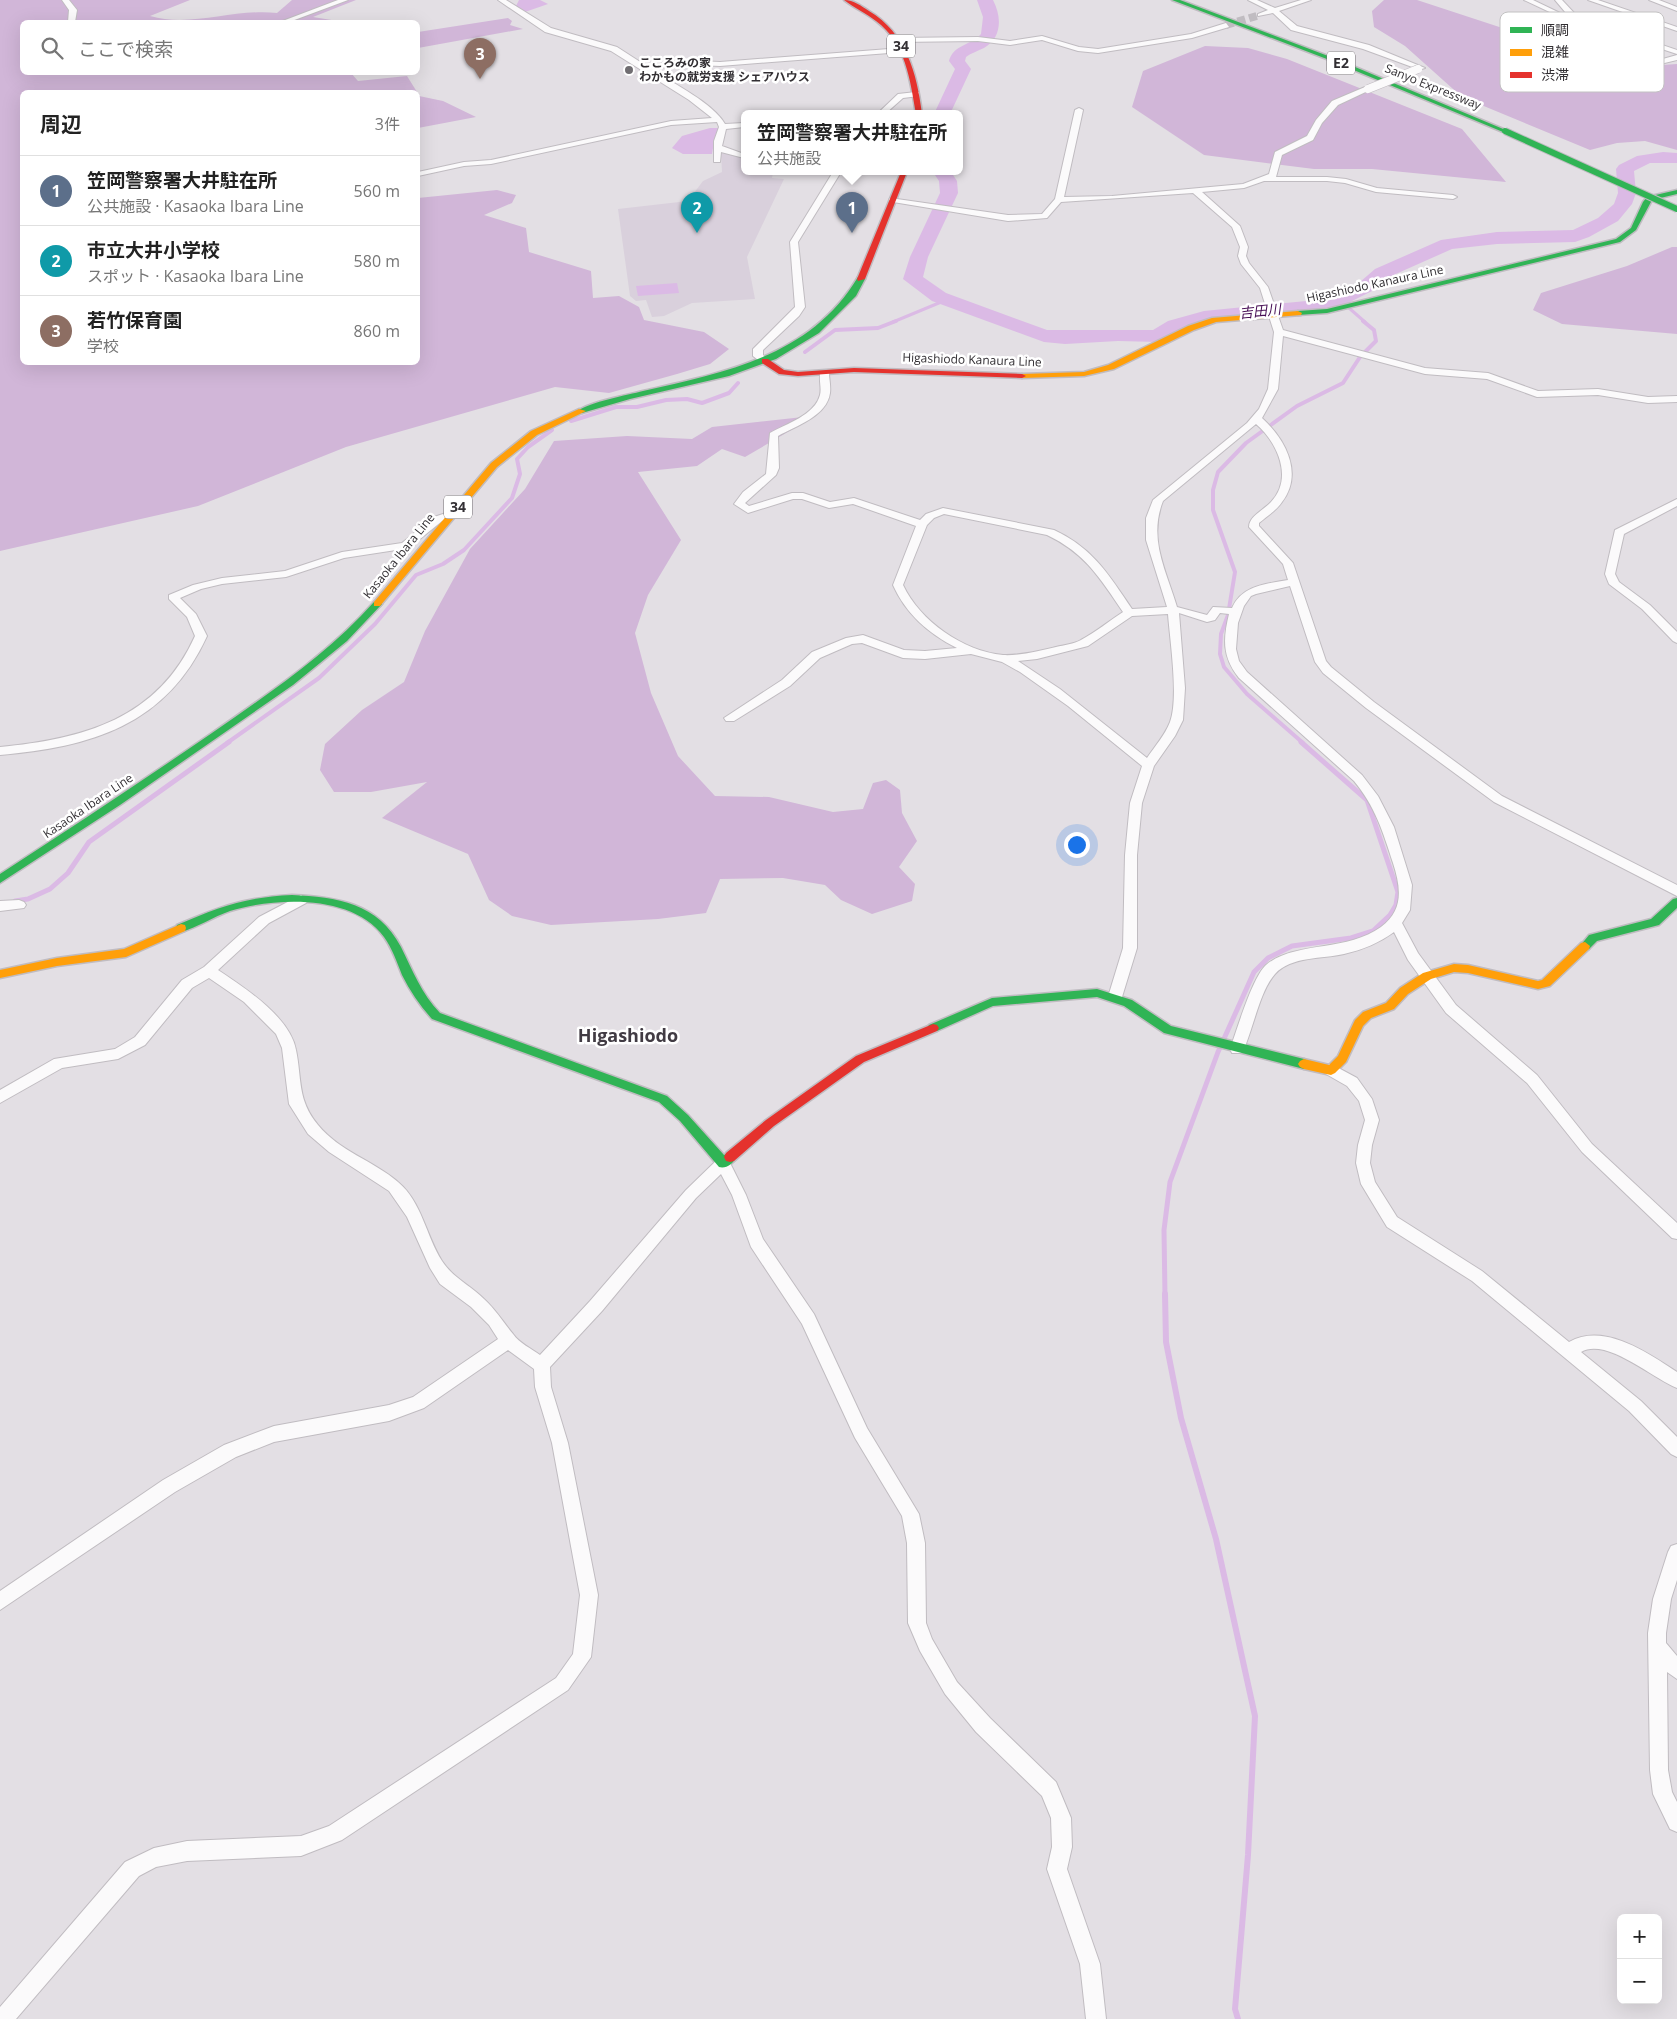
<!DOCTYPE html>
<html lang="ja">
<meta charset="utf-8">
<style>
:root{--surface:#fff;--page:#f2f2f2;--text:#222;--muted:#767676;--line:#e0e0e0;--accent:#0f766e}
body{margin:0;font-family:"Open Sans","Noto Sans JP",sans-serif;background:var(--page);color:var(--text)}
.controls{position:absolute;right:15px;bottom:15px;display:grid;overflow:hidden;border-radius:8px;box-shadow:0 5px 20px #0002}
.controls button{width:45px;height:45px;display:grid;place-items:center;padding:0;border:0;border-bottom:1px solid var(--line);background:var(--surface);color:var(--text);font:25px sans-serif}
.you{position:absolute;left:1076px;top:844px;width:18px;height:18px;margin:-12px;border:4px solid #fff;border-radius:50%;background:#1a73e8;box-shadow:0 0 0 8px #1a73e833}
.badge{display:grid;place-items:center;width:32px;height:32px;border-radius:50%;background:var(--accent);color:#fff;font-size:16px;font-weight:700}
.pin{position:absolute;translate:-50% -41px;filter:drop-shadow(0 1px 2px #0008)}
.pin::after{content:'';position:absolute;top:26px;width:18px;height:15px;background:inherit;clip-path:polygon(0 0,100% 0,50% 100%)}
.popup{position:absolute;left:741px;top:110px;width:222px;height:65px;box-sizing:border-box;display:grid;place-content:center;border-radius:8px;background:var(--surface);filter:drop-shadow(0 1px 4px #0005);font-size:16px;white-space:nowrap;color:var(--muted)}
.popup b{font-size:19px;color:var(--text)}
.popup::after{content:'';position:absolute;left:50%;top:100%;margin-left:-10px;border:10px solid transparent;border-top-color:var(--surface)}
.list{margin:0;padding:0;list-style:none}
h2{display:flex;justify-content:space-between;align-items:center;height:65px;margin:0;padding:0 20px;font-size:21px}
h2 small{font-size:16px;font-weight:400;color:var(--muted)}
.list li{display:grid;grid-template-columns:32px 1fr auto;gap:15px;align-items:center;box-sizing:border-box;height:70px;padding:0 20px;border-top:1px solid var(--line)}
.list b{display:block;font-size:19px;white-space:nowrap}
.list p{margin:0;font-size:16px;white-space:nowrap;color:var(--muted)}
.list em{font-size:16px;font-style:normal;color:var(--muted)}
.icon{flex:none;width:28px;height:28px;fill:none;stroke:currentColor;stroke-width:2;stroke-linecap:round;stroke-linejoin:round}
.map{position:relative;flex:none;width:1677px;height:2019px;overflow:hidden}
.search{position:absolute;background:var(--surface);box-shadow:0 5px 20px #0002;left:20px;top:20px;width:400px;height:55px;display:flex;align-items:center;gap:12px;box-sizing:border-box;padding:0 18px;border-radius:8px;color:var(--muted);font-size:19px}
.panel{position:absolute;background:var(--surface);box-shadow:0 5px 20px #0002;left:20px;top:90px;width:400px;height:275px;border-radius:8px}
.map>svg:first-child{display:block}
.built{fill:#d9d0dc}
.forest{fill:#d1b6d8}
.water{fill:#dbbae5}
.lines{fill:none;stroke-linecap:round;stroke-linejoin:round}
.stream-far3{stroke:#dbbae5;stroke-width:3}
.stream-far2{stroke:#dbbae5;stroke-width:4}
.stream-far1{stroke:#dbbae5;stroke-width:5}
.stream{stroke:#dbbae5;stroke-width:6}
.river{fill:#dbbae5;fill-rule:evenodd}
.street-tunnel{stroke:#c0bcc1;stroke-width:8;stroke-dasharray:8 4;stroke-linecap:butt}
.street-casing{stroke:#c0bcc1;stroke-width:2}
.fast-casing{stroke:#c0bcc1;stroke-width:3}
.slow-casing{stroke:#c0bcc1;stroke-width:3}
.jam-casing{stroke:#c0bcc1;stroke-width:3}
.street{fill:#fbfafb;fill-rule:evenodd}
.fast{fill:#30b455;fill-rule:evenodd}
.slow{fill:#ff9f0a;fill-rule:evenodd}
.jam{fill:#e5322d;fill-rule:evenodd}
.street-bridge-casing{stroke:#c0bcc1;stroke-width:9;stroke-linecap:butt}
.fast-bridge-casing{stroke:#c0bcc1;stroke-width:8;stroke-linecap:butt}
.street-bridge{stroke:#fbfafb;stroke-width:8}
.fast-bridge{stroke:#30b455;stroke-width:6}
.poi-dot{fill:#706d71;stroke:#fff;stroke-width:2}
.labels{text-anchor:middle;stroke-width:5;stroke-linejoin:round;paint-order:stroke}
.far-poi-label{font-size:12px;font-weight:bold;fill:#322f33;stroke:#fff;text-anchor:start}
.far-street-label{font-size:12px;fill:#322f33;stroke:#fff}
.shield{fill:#fff;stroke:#706d70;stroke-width:1}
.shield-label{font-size:14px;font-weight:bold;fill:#322f33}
.far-water-label{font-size:14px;font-style:italic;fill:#460d54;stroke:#fff}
.quarter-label{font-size:18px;font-weight:bold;fill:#413b43;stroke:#fff}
.key{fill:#fff;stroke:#c2c1c2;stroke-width:1}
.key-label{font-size:14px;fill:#322f33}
</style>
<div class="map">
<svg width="1677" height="2019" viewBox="0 0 1677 2019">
<rect width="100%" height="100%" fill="#e3dfe4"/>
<!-- built -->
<path class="built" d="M721 153 744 157V172H773L772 178 784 179 747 257 755 299 692 303 664 316 652 317 646 300 636 301 630 296 618 209 688 201 703 181 722 172Z"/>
<!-- forest -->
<path class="forest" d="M0 0H190L150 16C191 28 235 8 277 13L292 0H356L313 17 344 22H22V72L351 73 358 81 407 76 417 92H22V362H418V198L497 190 516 195 512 203 484 215 526 228 529 252 591 271 593 298 619 296 639 307 644 320 704 332 729 349 710 364 677 374 609 393 555 387 346 447 198 506 0 551Z
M1384 0H1417L1597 59 1634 67 1677 64V150L1645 141 1617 143 1590 150 1462 97 1405 46 1374 27 1372 11Z
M508 18 512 21 510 25 523 29 418 48V32Z
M1205 46 1248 48 1287 59 1462 129 1506 182 1372 169H1314L1204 155 1132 107 1143 71Z
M418 94 419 96 443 101 476 117 418 128Z
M1672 247H1677V334L1562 324 1533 310 1541 293 1627 266Z
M803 417 798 426 745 457 722 449 697 466 638 472 681 540 648 595 635 633 651 693 678 756 715 796 769 797 833 812 863 809 873 783 886 780 900 790 902 813 917 841 899 867 915 884 912 901 872 914 841 900 825 885 783 878 720 879 706 913 658 919 551 925 512 916 489 900 468 854 382 818 427 782 371 792H334L320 770 325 744 362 710 404 682 425 631 470 549 525 489 554 441 627 436 692 439 712 427Z"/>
<!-- water -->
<path class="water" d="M519 0H540L548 4 525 12 516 6Z
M710 128H719L715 136 712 154H683L672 148 682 136Z
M677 283 679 293 638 296 636 286Z"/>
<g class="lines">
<!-- stream-far3 -->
<path class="stream-far3" d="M1341 301 1365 322
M893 322 946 300"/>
<!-- stream-far2 -->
<path class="stream-far2" d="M805 352 835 330 878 328 896 321
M571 421 616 407H637L666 400 687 399 702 403 729 393 738 383
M227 743 319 678 375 624 416 575 443 564 464 550 512 498 520 474 517 459 528 447 552 430
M1303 743 1247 694 1224 667 1220 654 1221 634 1228 615 1235 572 1213 510V490L1218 472 1246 443 1297 406 1343 383 1360 357 1376 341 1374 330 1363 321"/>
<!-- stream-far1 -->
<path class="stream-far1" d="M15 901 28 899 50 889 68 873 89 842 229 742
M1165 1296 1164 1230 1170 1182 1218 1052 1254 972 1268 958 1292 946 1351 938 1373 931 1390 915 1396 905 1398 892 1367 800 1301 742"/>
<!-- stream -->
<path class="stream" d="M1165 1294 1166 1342 1181 1418 1216 1539 1255 1716 1248 1855 1235 2009 1238 2019"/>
<!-- river -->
<path class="river" d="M977 0H993C1002 17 1002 38 984 48 978 51 971 53 966 57L965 61 971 69 950 114H934L955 69 949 61C953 45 971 45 981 34L983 17Z
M1663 152 1677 153V163H1650L1634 171 1636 193 1632 204 1618 221 1589 237 1575 242 1497 244 1452 249 1389 277 1374 290 1338 308 1205 323 1182 329 1165 340 1158 342 1118 341 1065 344 1044 342 932 301 903 279 910 257 940 193 939 181 933 172H951L957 181 958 193 928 257 923 277 946 293 1047 330H1153L1168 321 1204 311 1327 299 1360 282 1375 269 1441 240 1497 232 1573 230 1598 218 1614 204 1618 193 1616 169 1619 165 1637 156Z"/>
<!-- street-tunnel -->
<path class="street-tunnel" d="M1226 25 1260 15"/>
<!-- street casing -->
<g class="street-casing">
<path id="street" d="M62 0H69L77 10 75 22H68L69 10Z
M338 0H348L289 22H280Z
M498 0H506L551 28 617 47 648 67 677 60 720 62 902 48 906 50 902 52 720 66 677 64 653 70C674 84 713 103 725 124L744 123V127L726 129 722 146 744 154V158L721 152 720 162H714V141L719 127 717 122 671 125 491 164 464 166 418 176V172L464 162 491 160 671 121 712 118 689 100 611 51 545 32Z
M1248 0H1257L1275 8 1301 0H1311L1279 11 1297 26 1369 45 1425 68 1415 71V68L1363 49 1291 30 1273 13 1258 16V14L1268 10Z
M1524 0H1533L1560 13 1576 28 1571 19 1555 0H1562L1577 16 1677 50V54L1580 22 1591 44 1652 62 1677 55V60L1652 66 1585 47 1580 36 1567 30 1556 15Z
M1588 0H1598L1677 27V31Z
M1649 0H1659L1677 7V11Z
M1226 23 1229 27 1192 38 1098 53 1078 51 1042 40 1010 45 978 41 898 42 894 40 898 38 978 37 1010 41 1042 36 1079 47 1098 49 1191 34Z
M1365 87 1372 89 1338 105 1322 123 1313 140 1282 155 1276 177H1327L1346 179 1377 188 1453 195 1457 197 1453 199 1376 192 1345 183 1327 181H1264L1244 188 1202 192 1240 226 1248 247 1246 256 1249 263 1268 287 1283 330 1425 368 1488 373 1538 391 1598 389 1648 397 1677 396V402L1648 403 1598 395 1537 397 1487 379 1425 374 1283 336 1278 389 1262 418C1285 439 1304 473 1282 502 1276 511 1267 516 1259 523V526L1293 563 1326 661 1331 667 1374 702 1502 796 1677 885V896L1494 802 1366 708 1323 673 1315 662 1290 586 1256 594 1251 596 1244 606 1238 623 1236 649 1239 661 1247 672 1362 775 1378 796 1394 827 1412 885 1410 910 1402 923 1418 953 1456 1005 1537 1075 1592 1144 1677 1223V1239L1672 1238 1582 1152 1527 1083 1446 1013 1408 960 1394 932C1379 943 1362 950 1344 954 1323 959 1291 956 1275 974 1259 992 1253 1031 1242 1053H1232L1230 1049C1237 1030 1252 978 1266 965 1294 941 1347 952 1381 927 1404 910 1401 888 1393 863 1383 832 1375 806 1354 781L1239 678C1222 657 1223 639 1229 614L1220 613 1215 620 1207 622 1179 613 1185 688 1183 720 1175 736 1154 766 1142 803 1137 855V948L1122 997 1115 1002 1108 997 1123 948 1125 855 1130 803 1142 766 1068 706 1020 672 1002 662 971 654 925 659 903 658 862 643 852 644 820 658 790 686 734 721H726L724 718 782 680 812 652 846 638 863 635 904 650 925 651 957 648C929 634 906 614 893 585L916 526 853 504 829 508 802 499H793L748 513 734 504 743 492 766 474 770 433C786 424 815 415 820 395 822 387 818 378 821 371L829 373C829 379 831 386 830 393 827 416 796 426 778 436L779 468 776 475 745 503 749 506 792 493H803L830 502 854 498 920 520 926 514 943 508 1054 530C1093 548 1109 575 1132 609L1167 607 1146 540V518L1153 500 1247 423 1259 409 1268 389 1274 332 1260 288 1241 264 1238 256 1240 247 1232 227 1193 193 1061 202 1047 218 1008 221 893 202 889 200 890 198 1008 215 1042 214 1055 199 1075 110 1079 108 1083 110 1064 197 1112 196 1243 184 1269 174 1275 152 1307 136 1316 120 1332 101ZM1256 424C1277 442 1294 478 1271 502 1264 510 1249 516 1249 527L1283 564 1288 580C1266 584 1242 585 1232 608L1213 607 1207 615 1177 607C1166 570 1148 539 1163 501ZM944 514 1047 535C1085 553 1100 578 1123 612 1109 621 1096 632 1081 640 1074 644 1064 645 1056 647 1039 651 1019 656 1003 655 963 651 920 621 903 585L927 525 934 518ZM1168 614C1170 641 1179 698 1170 722 1165 735 1155 746 1147 758L1060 689 1018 661 1037 659 1088 646 1132 616Z
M916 92H919V96L903 98 885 114H877L898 94Z
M833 172H841L798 242 805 307 799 316 763 350V355L770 361 762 363 753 356V349L795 307 790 242Z
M1677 499V506L1624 534 1615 574 1619 582 1650 605 1677 632V643L1673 641 1642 609 1609 584 1605 574 1615 530Z
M452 511 457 514 442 521 409 548 344 558 286 577 222 584 201 589 180 598 196 614 207 636C166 726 90 747 0 755V747C83 739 158 719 195 636L187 617 169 599V595L193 585 222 578 285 571 342 552 402 543 434 517Z
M301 895 308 900 306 903 269 923 218 970C245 988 290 1017 296 1050 302 1079 297 1100 318 1125 339 1151 374 1161 398 1182 422 1202 426 1236 442 1261 453 1278 470 1285 484 1299 496 1310 503 1322 513 1334 519 1343 532 1349 540 1355L590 1301 686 1190 718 1159 723 1157 728 1159 746 1195 763 1239 814 1314 867 1428 919 1514 925 1543 926 1623 932 1639 957 1682 990 1718 1056 1782 1071 1818 1072 1847 1067 1869 1100 1964 1106 2019H1086L1080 1964 1047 1869 1052 1847 1051 1818 1042 1796 976 1732 945 1694 920 1651 908 1623 907 1543 902 1516 855 1438 802 1324 751 1247 732 1195 721 1174 696 1198 602 1311 550 1367 551 1387 568 1443 598 1595 591 1657 568 1690 342 1840 301 1856 187 1861 156 1867 139 1876 16 2019H0V2007L125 1862 154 1848 187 1841 301 1836 329 1826 556 1678 573 1654 580 1595 552 1443 535 1387 534 1369 508 1350 424 1408 389 1421 274 1442 236 1457 175 1492 0 1610V1591L163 1480 224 1445 274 1426 389 1405 413 1397 498 1339 489 1325 471 1307 440 1284 430 1268 407 1217 389 1191 329 1152 308 1134 289 1104 282 1048 276 1034 244 1002 209 978 192 988 145 1045 118 1059 62 1068 0 1103V1090L54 1059 115 1049 135 1037 182 980 204 967 259 917Z
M19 900 24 902 26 905 24 908 0 911V901Z
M1331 1064 1357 1078 1372 1099 1379 1120 1372 1145 1370 1163 1375 1182 1397 1217 1482 1271 1569 1342C1604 1322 1648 1353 1677 1372V1388C1653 1379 1607 1337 1581 1352L1641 1401 1677 1437V1457L1671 1454 1629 1411 1472 1281 1387 1227 1361 1184 1356 1163 1358 1145 1365 1120 1359 1101 1347 1086 1326 1074 1324 1070 1326 1066Z
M1677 1544V1580L1671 1599 1666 1633V1643L1677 1656V1679L1667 1672 1668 1770 1672 1792 1677 1802V1832L1670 1829 1653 1794 1650 1770 1648 1633 1653 1599 1668 1552 1671 1546Z"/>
</g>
<!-- fast casing -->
<g class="fast-casing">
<path id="fast" d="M1172 0H1180L1336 59 1508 131 1503 132 1332 61Z
M1677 190V194L1652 200 1636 230 1620 242 1327 313 1298 315 1294 313 1298 311 1327 309 1616 239 1631 228 1643 202 1647 197Z
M858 277 865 279 856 296 819 333 776 359 729 376 630 399 582 413 578 411C589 402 628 395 643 391 726 372 811 356 858 277Z
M377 601 382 604 347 641 293 685 120 805 0 883V874C71 828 142 781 212 733 269 693 327 655 374 602Z
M292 895C337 897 378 903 401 947 413 971 421 993 440 1013L667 1096 688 1115 724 1155 730 1152 734 1153 736 1157C733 1164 726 1169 719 1167L680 1121 659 1102 432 1019C420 1006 410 991 402 975 397 962 392 948 384 937 353 894 276 897 230 911 213 917 198 927 181 932L176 928 177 925C219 907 246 897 292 895Z
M1677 898V908L1659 925 1597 941 1589 949 1585 950 1580 946 1589 935 1651 919 1673 899Z
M1097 989 1132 1000 1171 1026 1304 1059 1308 1061 1310 1064 1308 1067 1304 1069 1164 1033 1124 1006 1097 997 993 1006 937 1031H929L927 1028 929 1025 992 998Z"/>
</g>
<!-- slow casing -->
<g class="slow-casing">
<path id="slow" d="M1298 311 1302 313 1301 315 1216 322 1194 330 1114 369 1084 376 1022 378 1018 376 1022 374 1084 372 1108 365 1188 326 1212 318Z
M579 409 586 411 537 435 497 467 380 606H374V602L491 463 531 431Z
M181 924 185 925 186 928 185 931 126 957 57 966 0 978V970L57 958 124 949Z
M1585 942 1590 946 1589 949 1550 986 1538 989 1468 973 1454 972 1431 979 1408 994 1394 1009 1371 1018 1363 1026 1346 1062 1335 1073 1331 1075 1304 1069 1300 1067 1298 1064 1300 1061 1304 1059 1329 1065 1338 1056 1355 1020 1363 1012 1386 1003 1400 988 1423 973 1454 964 1468 965 1538 981 1542 980 1581 943Z"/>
</g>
<!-- jam casing -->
<g class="jam-casing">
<path id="jam" d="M844 0C854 0 861 6 869 11 906 33 917 73 922 114H916C910 80 906 43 876 21 866 13 854 8 844 0Z
M901 172H907L865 279 858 281 857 279Z
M762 359H768L784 370 798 372 854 368 1022 374 1026 376 1022 378 854 372 798 376 779 374 762 363Z
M933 1024 937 1025 939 1028 937 1031 864 1062 774 1126 734 1161 730 1162 726 1161 724 1157 726 1153 766 1120 856 1056Z"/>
</g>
<!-- street -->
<use href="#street" class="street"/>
<!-- fast -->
<use href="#fast" class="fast"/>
<!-- slow -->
<use href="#slow" class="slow"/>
<!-- jam -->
<use href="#jam" class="jam"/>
<!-- street-bridge casing -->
<g class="street-bridge-casing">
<path id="street-bridge" d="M1368 89 1418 69"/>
</g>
<!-- fast-bridge casing -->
<g class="fast-bridge-casing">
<path id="fast-bridge" d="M1505 131 1677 209"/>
</g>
<!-- street-bridge -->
<use href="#street-bridge" class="street-bridge"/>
<!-- fast-bridge -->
<use href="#fast-bridge" class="fast-bridge"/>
</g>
<!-- markers -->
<circle class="poi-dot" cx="629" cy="70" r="5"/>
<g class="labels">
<!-- far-poi labels -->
<g class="far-poi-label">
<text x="639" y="67">こころみの家<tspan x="639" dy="14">わかもの就労支援 シェアハウス</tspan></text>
</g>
<!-- far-street labels -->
<g class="far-street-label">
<text transform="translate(1433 87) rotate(22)" y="4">Sanyo Expressway</text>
<text transform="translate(1375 284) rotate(-12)" y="4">Higashiodo Kanaura Line</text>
<text transform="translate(972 360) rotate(2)" y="4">Higashiodo Kanaura Line</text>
<text transform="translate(399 556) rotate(-51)" y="4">Kasaoka Ibara Line</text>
<text transform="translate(88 806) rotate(-34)" y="4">Kasaoka Ibara Line</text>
</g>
<!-- shield labels -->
<g class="shield">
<rect x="887" y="34.5" width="28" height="23" rx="4"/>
<rect x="1327" y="51.5" width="28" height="23" rx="4"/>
<rect x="444" y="495.5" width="28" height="23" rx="4"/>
</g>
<g class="shield-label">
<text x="901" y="51">34</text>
<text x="1341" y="68">E2</text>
<text x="458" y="512">34</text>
</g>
<!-- far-water labels -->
<g class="far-water-label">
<text transform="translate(1260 311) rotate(-6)" y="5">吉田川</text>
</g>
<!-- quarter labels -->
<g class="quarter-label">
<text x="628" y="1042">Higashiodo</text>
</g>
</g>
<!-- legend -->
<rect x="1500" y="12" width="164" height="80" rx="8" class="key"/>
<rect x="1510" y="27" width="22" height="6" fill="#30b455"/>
<rect x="1510" y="49" width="22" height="7" fill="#ff9f0a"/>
<rect x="1510" y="72" width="22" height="6" fill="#e5322d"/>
<g class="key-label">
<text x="1541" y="35">順調</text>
<text x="1541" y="57">混雑</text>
<text x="1541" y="80">渋滞</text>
</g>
</svg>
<div class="controls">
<button>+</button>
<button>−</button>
</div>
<div class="you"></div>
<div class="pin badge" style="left:852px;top:233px;background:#5c6f8a">1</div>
<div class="popup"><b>笠岡警察署大井駐在所</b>公共施設</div>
<div class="pin badge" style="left:697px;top:233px;background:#0f9aa8">2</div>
<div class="pin badge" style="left:480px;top:79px;background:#8d6e63">3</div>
<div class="search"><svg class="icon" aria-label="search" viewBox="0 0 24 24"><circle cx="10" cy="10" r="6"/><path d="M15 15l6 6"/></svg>ここで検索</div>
<section class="panel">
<h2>周辺<small>3件</small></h2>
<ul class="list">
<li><span class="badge" style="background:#5c6f8a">1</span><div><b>笠岡警察署大井駐在所</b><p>公共施設 · Kasaoka Ibara Line</p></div><em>560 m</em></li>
<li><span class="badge" style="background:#0f9aa8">2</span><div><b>市立大井小学校</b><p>スポット · Kasaoka Ibara Line</p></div><em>580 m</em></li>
<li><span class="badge" style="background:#8d6e63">3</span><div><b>若竹保育園</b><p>学校</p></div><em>860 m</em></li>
</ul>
</section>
</div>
